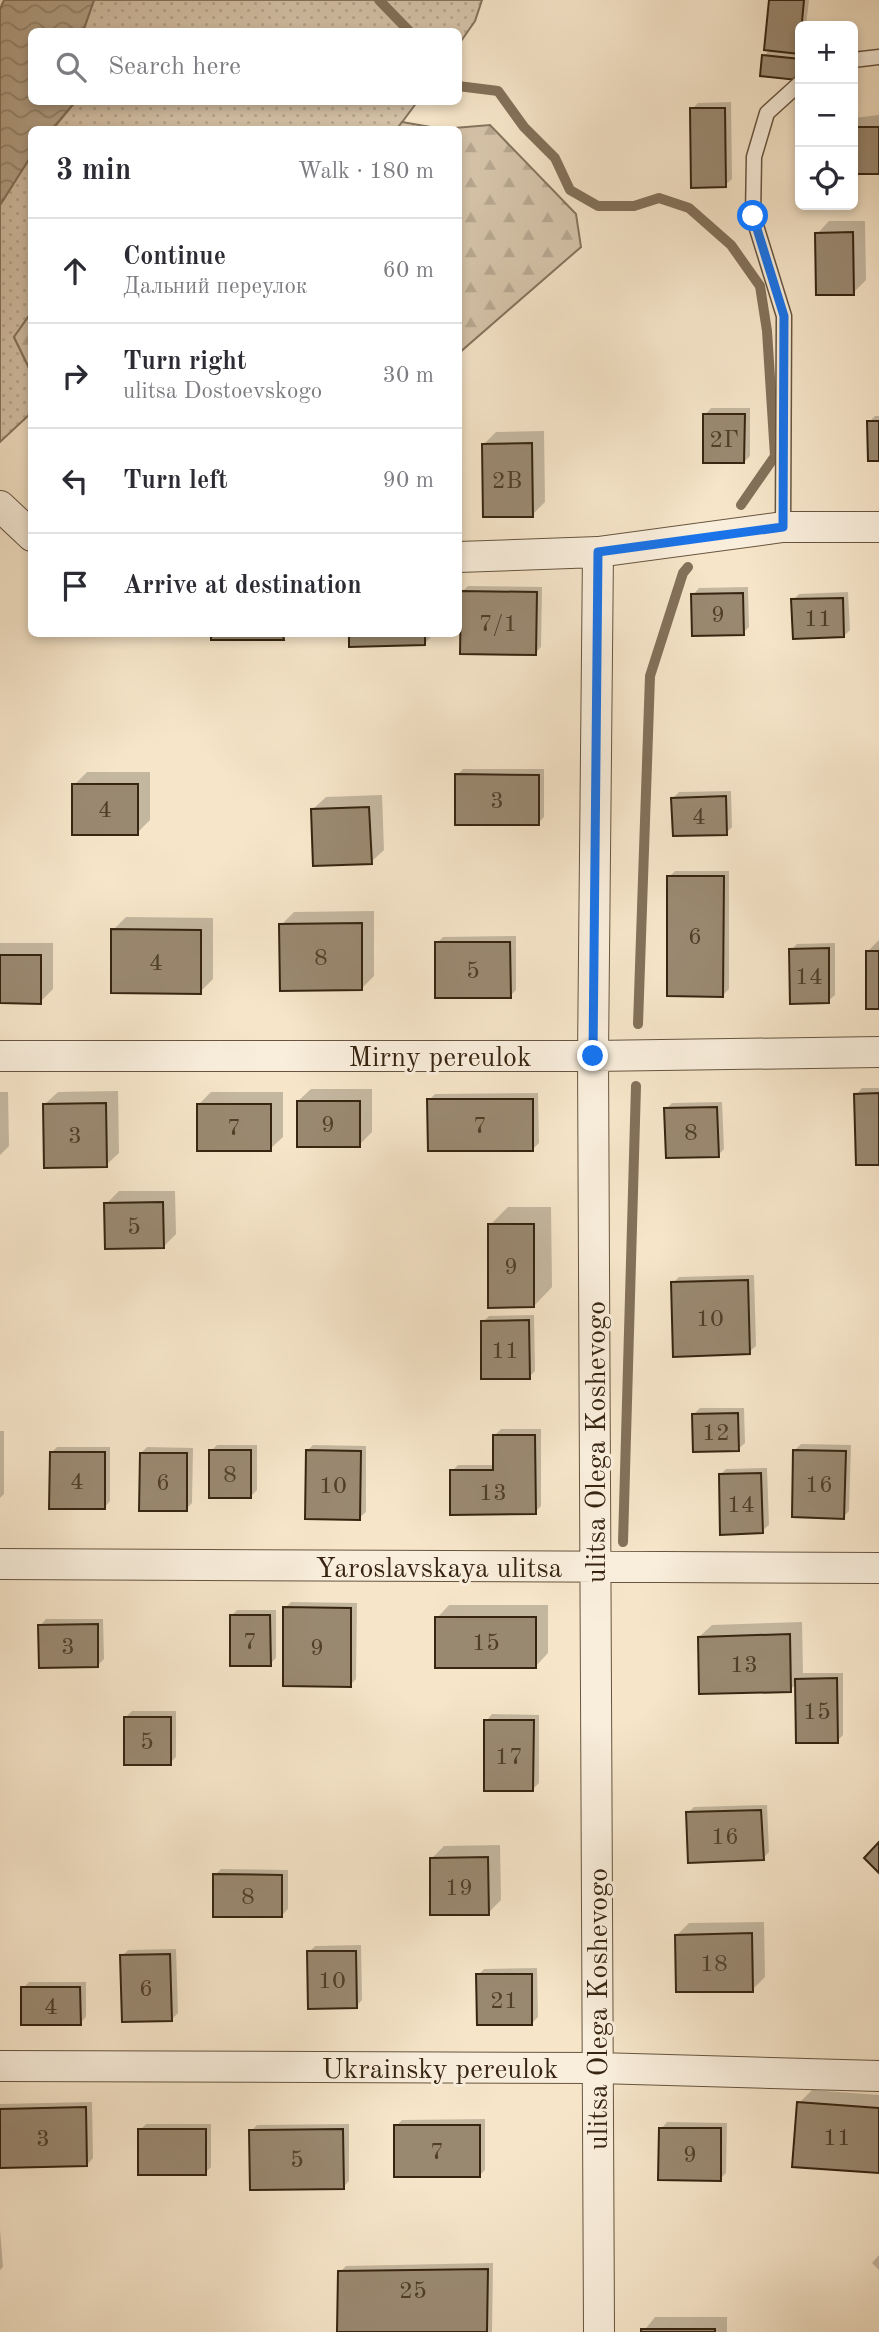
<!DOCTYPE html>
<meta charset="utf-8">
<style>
:root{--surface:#fff;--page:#f2f2f3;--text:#2b2b33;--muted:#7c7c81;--line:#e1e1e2}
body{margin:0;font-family:"Old Standard TT",serif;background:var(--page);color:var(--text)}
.controls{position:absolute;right:21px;top:21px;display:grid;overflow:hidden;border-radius:10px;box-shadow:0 4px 10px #0003}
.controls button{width:63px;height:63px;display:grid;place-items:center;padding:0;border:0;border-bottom:2px solid var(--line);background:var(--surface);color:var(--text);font:35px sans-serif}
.stop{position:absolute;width:21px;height:21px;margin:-16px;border:5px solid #1a73e8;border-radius:50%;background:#fff}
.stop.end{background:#1a73e8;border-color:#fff;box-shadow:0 2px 7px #0008}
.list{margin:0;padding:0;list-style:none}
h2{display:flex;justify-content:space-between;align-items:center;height:91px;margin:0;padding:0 28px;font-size:30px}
h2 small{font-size:23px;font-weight:400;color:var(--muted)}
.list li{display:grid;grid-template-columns:46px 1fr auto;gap:21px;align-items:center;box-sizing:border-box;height:105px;padding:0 28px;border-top:2px solid var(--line)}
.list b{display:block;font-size:26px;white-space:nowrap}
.list p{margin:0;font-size:23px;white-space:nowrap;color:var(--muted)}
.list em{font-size:23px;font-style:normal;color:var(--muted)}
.icon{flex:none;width:38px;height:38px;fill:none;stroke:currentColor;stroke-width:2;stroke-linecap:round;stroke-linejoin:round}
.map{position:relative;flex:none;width:879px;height:2332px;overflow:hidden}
.search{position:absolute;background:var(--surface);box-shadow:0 4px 10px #0003;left:28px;top:28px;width:434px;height:77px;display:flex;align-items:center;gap:18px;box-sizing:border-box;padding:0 24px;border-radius:10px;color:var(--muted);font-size:26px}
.panel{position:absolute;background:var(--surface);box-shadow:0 4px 10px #0003;left:28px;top:126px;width:434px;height:511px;border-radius:10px}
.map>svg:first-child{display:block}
.grass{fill:url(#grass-dots);stroke:#86745e;stroke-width:2}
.forest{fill:url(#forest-firs);stroke:#86745e;stroke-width:2}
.water{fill:url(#water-waves);stroke:#83715a;stroke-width:2}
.shadow{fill:#0003}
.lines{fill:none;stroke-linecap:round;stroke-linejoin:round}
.stream{stroke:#83715a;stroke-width:10}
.building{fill:#9a8971;stroke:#372511;stroke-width:2}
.lane-casing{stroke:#67553f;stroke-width:17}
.street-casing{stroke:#67553f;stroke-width:32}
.lane{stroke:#f9eedc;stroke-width:14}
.street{stroke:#f9eedc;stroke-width:30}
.route{stroke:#1a73e8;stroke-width:9}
.labels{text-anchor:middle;stroke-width:6;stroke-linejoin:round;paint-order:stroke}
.number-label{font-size:24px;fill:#503e29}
.street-label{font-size:28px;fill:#372511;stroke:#f9eedc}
</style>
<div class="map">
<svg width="879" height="2332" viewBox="0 0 879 2332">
<defs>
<pattern id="grass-dots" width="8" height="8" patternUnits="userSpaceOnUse" patternTransform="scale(1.75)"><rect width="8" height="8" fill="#d6c4aa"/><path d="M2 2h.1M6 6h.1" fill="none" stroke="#b8a891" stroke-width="1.8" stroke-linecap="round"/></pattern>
<pattern id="forest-firs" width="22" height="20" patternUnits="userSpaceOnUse" patternTransform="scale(1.75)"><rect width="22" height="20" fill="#d6c4aa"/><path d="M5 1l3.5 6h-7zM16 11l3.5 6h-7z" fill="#b8a891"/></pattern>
<pattern id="water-waves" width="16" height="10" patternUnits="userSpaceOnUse" patternTransform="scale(1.75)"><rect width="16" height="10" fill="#b5a48a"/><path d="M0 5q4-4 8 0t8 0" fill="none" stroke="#94856f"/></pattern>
</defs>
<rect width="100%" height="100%" fill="#f6e5c9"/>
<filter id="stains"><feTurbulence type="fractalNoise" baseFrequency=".00286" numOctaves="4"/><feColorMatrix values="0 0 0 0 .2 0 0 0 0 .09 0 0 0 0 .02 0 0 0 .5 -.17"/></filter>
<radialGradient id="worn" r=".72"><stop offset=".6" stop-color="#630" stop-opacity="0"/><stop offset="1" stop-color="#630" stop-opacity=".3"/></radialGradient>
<!-- grass -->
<path class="grass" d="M94 0H482L475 21 459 44 458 32H83Z
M75 102H417L397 129 52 130Z
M31 156V313L14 337 31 372V413L0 442V205Z"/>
<!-- forest -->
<path class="forest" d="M402 122 442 129 490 125 576 214 581 247 459 353 458 130 397 129Z
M31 313V372L14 337Z"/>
<!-- water -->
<path class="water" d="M4 0H94L83 31 32 32V102H75L52 129 32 130 31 156 0 205V9Z"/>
<!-- shadow -->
<path class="shadow" d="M771 0H809L806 26H800L798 52 800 74 797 78 764 56 770 49Z
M731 102 732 179 725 185 692 109 698 103Z
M879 115V172H853V118Z
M829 221H865L866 280 853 293 817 234Z
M711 408H750V456L744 462 705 415Z
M875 416H879V459L869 422Z
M544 431 545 502 532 515 484 444 496 432Z
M468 586 542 587 541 647 535 653 462 592Z
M748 587 749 627 743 633 693 595 699 588Z
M848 592 850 630 844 636 793 600 799 594Z
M213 634H287L283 638H213Z
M350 634H434L425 643 351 645Z
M463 769H544V817L538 823 457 775Z
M87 772H150V820L137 833 74 785Z
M731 791 732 827 726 833 673 798 679 792Z
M382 795 384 850 371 862 313 809 326 797Z
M675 871H729V989L723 995 669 877Z
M374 911V976L362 988 281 925 294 912Z
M126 917 213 918V979L200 992 113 930Z
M516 936V990L510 996 437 943 443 937Z
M879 940V1007L867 952Z
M0 943H53V989L40 1002H0Z
M835 943V995L828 1001 791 950 797 944Z
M862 1088H879V1163L856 1095Z
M311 1089H372V1132L359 1145 298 1101Z
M118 1091 119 1153 106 1165 45 1104 58 1092Z
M0 1092H8L9 1146 0 1155Z
M211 1092H283V1137L270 1149 199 1104Z
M538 1093 539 1143 533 1149 429 1100 435 1094Z
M722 1102 724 1149 718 1155 666 1109 672 1103Z
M119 1191H175L176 1234 163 1247 106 1204Z
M508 1207H551L552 1287 534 1306 490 1225Z
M754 1275 756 1346 749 1352 673 1283 679 1277Z
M534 1315 535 1371 529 1377 483 1322 489 1316Z
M700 1408H744L745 1443 738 1449 694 1414Z
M501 1429H541V1506L535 1512 452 1471 458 1465H495V1435Z
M0 1431H4V1494L0 1498Z
M801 1444 851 1445 849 1511 843 1517 795 1450Z
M217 1445H257V1490L251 1496 211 1451Z
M313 1445 366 1446V1512L359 1518 307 1451Z
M57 1447H110V1501L104 1508 51 1453Z
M147 1447 193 1448 192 1503 186 1509 141 1453Z
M767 1468 769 1525 762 1531 720 1475 726 1469Z
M291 1602 357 1603 356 1679 350 1685 285 1608Z
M449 1605H548V1653L536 1666 437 1618Z
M237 1610H276V1658L270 1664 231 1616Z
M46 1619H103L104 1659 98 1665 40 1626Z
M802 1622 803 1673H843V1735L837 1741 797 1683 790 1690 699 1637 712 1625Z
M132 1711H176V1757L170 1763 126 1717Z
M492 1714 539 1715V1783L533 1789 486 1721Z
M767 1805 769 1852 763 1858 688 1813 694 1807Z
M500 1845 501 1900 488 1913 431 1859 444 1846Z
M221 1869 288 1870V1909L281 1916 215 1875Z
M764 1922 765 1977 752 1990 677 1935 689 1923Z
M361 1945 362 2000 356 2006 309 1952 315 1946Z
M176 1949 178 2013 172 2019 122 1956 128 1950Z
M537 1968 538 2017 532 2023 478 1975 484 1969Z
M29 1982H86V2017L80 2023 23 1988Z
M812 2090 879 2095V2171L799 2103Z
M92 2102 93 2158 87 2165 0 2166V2104Z
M485 2119V2170L479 2176 396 2126 402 2120Z
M667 2122 727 2123 726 2173 720 2179 661 2129Z
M146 2124H211V2167L205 2173 140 2130Z
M349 2124V2181L343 2187 251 2131 257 2125Z
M0 2229 3 2267 0 2270Z
M879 2255V2270L872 2263Z
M493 2263 492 2332H338L340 2272 346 2266Z
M655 2317H727V2332H643Z"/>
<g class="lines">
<!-- stream -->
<path class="stream" d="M379 0 410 32
M458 86 498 91 524 127 555 158 570 190 598 206H634L659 198 689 208 731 245 760 286 767 331 775 456 741 505
M638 1024 650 676 683 573 688 567
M623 1542 636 1086"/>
</g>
<!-- building -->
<path class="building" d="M769 0H804L799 54 764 50Z
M762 55 800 59 797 80 760 76Z
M690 108H725L726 187 691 188Z
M853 127H879V174H853Z
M853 232 854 295H816L815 233Z
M703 414H745L744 463H703Z
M867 421H879V461H868Z
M532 443 533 517H483L482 444Z
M461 591 537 592 536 655 460 654Z
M743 593 744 635 692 636 691 594Z
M843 598 844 637 793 639 791 599Z
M211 634H283L284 640H211Z
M349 634H425V645L349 647Z
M455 774 539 775V825H455Z
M72 784H138V835H72Z
M726 796 727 835 673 836 671 798Z
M369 807 372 864 313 866 311 809Z
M667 876H724L723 997 667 996Z
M362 923V990L280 991 279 924Z
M111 929 201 930V994L111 993Z
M435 942H510L511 998H435Z
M829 948V1003L790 1004 789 949Z
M866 951H879V1009H866Z
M0 955H41V1004L0 1003Z
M879 1093V1165H856L854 1094Z
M427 1099H533V1151H428Z
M297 1101H360V1147H297Z
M106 1103 107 1167 44 1168 43 1104Z
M197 1104H271V1151H197Z
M717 1107 719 1157 666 1158 664 1108Z
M163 1202 164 1248 105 1249 104 1203Z
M488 1224H534V1307L488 1308Z
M748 1280 750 1354 673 1357 671 1282Z
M529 1320 530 1379H481V1321Z
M738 1413 739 1451 693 1452 692 1414Z
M493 1435H535L536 1514 450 1515V1470H493Z
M209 1450H251V1498H209Z
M306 1450 361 1451 360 1520 305 1519Z
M793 1450 846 1451 844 1519 792 1517Z
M50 1452H105V1509H49Z
M140 1453H187V1511H139Z
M761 1473 763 1533 720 1535 719 1474Z
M283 1607 351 1608V1687L283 1686Z
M230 1615H270L271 1666H230Z
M435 1617H536V1668H435Z
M98 1624V1667L39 1668 38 1625Z
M790 1634 791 1692 699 1694 698 1637Z
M837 1678 838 1743H796L795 1679Z
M124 1717H171V1765H124Z
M484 1720H534L533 1791H484Z
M761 1810 764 1860 688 1863 686 1812Z
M879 1842V1873L864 1858Z
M488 1857 489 1915H430V1858Z
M213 1874 282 1875V1917H213Z
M752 1933 753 1992H676L675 1935Z
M307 1951H356L357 2008 308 2009Z
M170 1954 172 2021 122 2022 120 1955Z
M476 1974H532V2025H477Z
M21 1987H80L81 2025H21Z
M797 2102 879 2108V2173L792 2167Z
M86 2107 87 2166 0 2168V2109Z
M394 2125H480V2177H394Z
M659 2128H721V2181L658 2180Z
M138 2129H206V2175H138Z
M343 2129 344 2189 250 2190 249 2130Z
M488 2269 487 2332H337L338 2271Z
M641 2329H715V2332H641Z"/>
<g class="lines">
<!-- lane casing -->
<g class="lane-casing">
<path id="lane" d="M853 60 879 57
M783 527 784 316 753 216 754 157 767 113 800 83"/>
</g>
<!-- street casing -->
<g class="street-casing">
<path id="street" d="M0 506 32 536
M598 552 593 1056 599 2332
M458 557 598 552 783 527H879
M0 1056H593L879 1052
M0 1564 879 1568
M0 2066 598 2068 879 2076"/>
</g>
<!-- lane -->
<use href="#lane" class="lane"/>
<!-- street -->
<use href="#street" class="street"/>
</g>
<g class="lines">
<!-- route -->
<path class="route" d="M593 1056 598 552 783 527 784 316 753 216"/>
</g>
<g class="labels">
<!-- number labels -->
<g class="number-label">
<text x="724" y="447">2Г</text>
<text x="507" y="488">2В</text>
<text x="718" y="622">9</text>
<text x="818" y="626">11</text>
<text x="498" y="631">7/1</text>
<text x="497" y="808">3</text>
<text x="105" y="817">4</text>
<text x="699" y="824">4</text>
<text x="695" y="944">6</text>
<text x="321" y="965">8</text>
<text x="156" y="970">4</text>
<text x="473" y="978">5</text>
<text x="809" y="984">14</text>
<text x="328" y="1132">9</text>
<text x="480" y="1133">7</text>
<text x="234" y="1135">7</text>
<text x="691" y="1140">8</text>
<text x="75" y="1143">3</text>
<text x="134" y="1234">5</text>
<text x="511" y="1274">9</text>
<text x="710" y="1326">10</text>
<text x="505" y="1358">11</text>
<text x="716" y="1440">12</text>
<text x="230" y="1482">8</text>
<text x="77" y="1489">4</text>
<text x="163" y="1490">6</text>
<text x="819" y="1492">16</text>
<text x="333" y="1493">10</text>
<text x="493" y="1500">13</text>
<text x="741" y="1512">14</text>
<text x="250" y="1649">7</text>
<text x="486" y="1650">15</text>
<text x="68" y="1654">3</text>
<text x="317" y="1655">9</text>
<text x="744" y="1672">13</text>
<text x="817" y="1719">15</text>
<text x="147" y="1749">5</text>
<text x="509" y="1764">17</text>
<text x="725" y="1844">16</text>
<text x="459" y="1895">19</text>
<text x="248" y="1904">8</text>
<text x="714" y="1971">18</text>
<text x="332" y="1988">10</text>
<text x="146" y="1996">6</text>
<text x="504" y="2008">21</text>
<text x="51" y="2014">4</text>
<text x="837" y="2145">11</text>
<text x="43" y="2146">3</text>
<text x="437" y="2159">7</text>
<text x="690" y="2162">9</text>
<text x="297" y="2167">5</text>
<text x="413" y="2298">25</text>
</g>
<!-- street labels -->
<g class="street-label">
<text x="440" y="1066">Mirny pereulok</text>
<text transform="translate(595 1442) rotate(-90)" y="10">ulitsa Olega Koshevogo</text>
<text x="439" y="1577">Yaroslavskaya ulitsa</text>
<text transform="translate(597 2009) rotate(-90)" y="10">ulitsa Olega Koshevogo</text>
<text x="440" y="2078">Ukrainsky pereulok</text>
</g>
</g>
<rect width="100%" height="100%" filter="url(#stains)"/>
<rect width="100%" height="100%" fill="url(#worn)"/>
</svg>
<div class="controls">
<button>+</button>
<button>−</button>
<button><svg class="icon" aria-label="locate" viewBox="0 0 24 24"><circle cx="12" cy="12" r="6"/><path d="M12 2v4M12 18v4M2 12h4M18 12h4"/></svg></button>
</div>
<div class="stop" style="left:753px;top:216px"></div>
<div class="stop end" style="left:593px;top:1056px"></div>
<div class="search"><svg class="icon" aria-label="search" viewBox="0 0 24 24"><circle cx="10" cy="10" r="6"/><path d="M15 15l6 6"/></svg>Search here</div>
<section class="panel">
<h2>3 min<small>Walk · 180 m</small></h2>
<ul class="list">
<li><svg class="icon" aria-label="ahead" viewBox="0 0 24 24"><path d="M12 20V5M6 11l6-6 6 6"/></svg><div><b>Continue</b><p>Дальний переулок</p></div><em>60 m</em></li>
<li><svg class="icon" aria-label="right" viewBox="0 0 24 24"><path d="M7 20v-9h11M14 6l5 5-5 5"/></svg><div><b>Turn right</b><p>ulitsa Dostoevskogo</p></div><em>30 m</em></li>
<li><svg class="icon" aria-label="left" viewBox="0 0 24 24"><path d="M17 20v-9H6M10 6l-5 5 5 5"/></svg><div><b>Turn left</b></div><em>90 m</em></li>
<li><svg class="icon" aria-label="arrive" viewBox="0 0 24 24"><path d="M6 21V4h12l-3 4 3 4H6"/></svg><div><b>Arrive at destination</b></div></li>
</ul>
</section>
</div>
